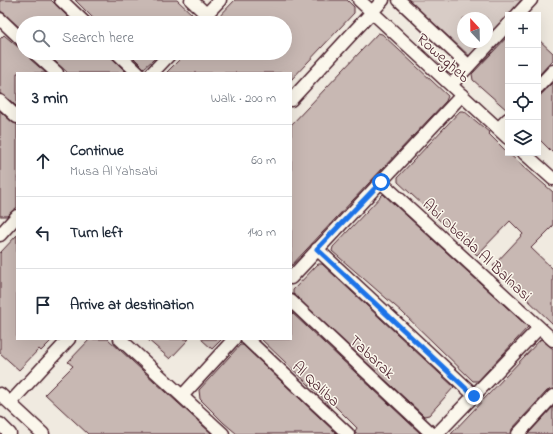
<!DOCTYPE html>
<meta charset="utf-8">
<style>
:root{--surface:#fff;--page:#f6f6f7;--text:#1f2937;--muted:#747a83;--line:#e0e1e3}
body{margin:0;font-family:"Indie Flower",sans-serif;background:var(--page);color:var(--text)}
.controls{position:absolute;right:12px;top:12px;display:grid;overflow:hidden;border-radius:0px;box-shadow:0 4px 16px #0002}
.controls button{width:36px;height:36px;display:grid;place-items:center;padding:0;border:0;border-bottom:1px solid var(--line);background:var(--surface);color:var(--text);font:20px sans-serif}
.compass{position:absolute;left:457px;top:12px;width:36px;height:36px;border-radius:50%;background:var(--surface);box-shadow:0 4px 16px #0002;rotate:338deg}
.stop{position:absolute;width:12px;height:12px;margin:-9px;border:3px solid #1a73e8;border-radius:50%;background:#fff}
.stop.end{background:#1a73e8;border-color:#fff;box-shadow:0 1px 4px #0008}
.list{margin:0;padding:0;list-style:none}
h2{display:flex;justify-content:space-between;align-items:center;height:52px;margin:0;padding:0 16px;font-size:17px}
h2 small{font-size:13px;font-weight:400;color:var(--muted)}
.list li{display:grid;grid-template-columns:26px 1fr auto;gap:12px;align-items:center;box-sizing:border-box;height:72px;padding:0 16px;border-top:1px solid var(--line)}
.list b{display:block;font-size:15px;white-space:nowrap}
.list p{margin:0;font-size:13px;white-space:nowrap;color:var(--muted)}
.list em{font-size:13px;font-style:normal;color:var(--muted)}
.icon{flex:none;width:22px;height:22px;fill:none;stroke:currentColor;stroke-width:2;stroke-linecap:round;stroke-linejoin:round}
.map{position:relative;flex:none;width:553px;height:434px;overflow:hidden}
.search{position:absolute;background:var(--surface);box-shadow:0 4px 16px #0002;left:16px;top:16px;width:276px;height:44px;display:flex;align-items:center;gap:10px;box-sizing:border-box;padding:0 14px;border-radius:22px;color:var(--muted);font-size:15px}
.panel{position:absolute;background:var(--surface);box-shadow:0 4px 16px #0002;left:16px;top:72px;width:276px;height:268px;border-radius:0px}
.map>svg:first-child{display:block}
.garden{fill:#d8ccc6;stroke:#917678}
.building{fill:#c8b8b3;stroke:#4a1f2b}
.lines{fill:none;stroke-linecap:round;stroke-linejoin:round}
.minor-casing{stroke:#4a1f2b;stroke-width:15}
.minor{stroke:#fbf7ec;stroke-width:12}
.route{stroke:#1a73e8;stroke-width:5}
.labels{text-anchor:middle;stroke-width:3;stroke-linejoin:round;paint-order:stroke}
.street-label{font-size:16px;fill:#4a1f2b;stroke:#fbf7ec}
</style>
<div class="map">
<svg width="553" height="434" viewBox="0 0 553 434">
<rect width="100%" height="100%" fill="#f0eae0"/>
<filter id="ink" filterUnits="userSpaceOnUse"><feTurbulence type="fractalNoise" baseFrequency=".025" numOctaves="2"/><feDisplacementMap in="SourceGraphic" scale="8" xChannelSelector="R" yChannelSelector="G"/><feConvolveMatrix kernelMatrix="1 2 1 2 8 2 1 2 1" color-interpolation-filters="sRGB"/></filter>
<g filter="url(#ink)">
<!-- garden -->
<path class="garden" d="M408 0H521L487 38V18H463V42H483L470 56Z"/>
<!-- building -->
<path class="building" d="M0 0H51L74 23H23V31L0 10Z
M75 0H177L192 14 193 17 190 23H98Z
M235 0H347L354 7V13L291 80V73H166L186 53H285V23H213Z
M378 33 382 34 448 96 446 101 291 266V125Z
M4 35 18 47 23 48V53H28L30 59 46 73H17V107L5 96 0 94V39Z
M508 36V111L473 80 472 74Z
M538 39 553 53V60L538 76Z
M46 53H107L127 73H68Z
M129 53H161L144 68Z
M553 82V153L538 138V98Z
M0 111 12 122 17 124V207L7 216H0Z
M460 111H464L490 133 489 134 508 153 553 192V226L531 248 553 269V324L493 266 523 234 510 221 477 255 398 182V177Z
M383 194 528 327 478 381H473L402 312 332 251 333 247Z
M17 235V339H53L41 351 39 349 19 370 0 353V253Z
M318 264H322L454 387 429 415 424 416 293 294V290Z
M291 312 421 434H355V431L357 428 332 403 330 405 261 339H291Z
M90 339H108L212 434H88L45 394 73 366 68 362Z
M147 339H189L170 359Z
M201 339H222L212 349Z
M541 339 553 349V389L547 391 512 429 511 434H451Z
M240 345H243L337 434H237L224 423 200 399 199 390Z
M553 407V434H528Z"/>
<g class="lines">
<!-- minor casing -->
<g class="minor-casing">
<path id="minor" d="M61 0 85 23
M191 0 206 14
M359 0 508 138
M399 0 469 66
M517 15 531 0
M0 19 23 41
M198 23 220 0
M35 53 57 73
M117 53 138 73
M152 73 171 53
M451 85 508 24
M538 87 553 71
M291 100 383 0
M0 101 17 117
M498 129 508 119
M524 153 553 179
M381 182 553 340
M0 235 17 216
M317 249 474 395
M291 278 462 95
M291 301 432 434
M120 339 223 434
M247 339 348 434
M0 394 43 434
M182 396 234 339
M10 403 69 339
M0 424 10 434
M437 434 539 328
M518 434 553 396"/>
</g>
<!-- minor -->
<use href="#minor" class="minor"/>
</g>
</g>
<g class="lines" filter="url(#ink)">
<!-- route -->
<path class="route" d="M381 182 317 249 474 396"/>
</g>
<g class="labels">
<!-- street labels -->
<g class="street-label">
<text transform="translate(444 57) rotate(42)" y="6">Rowegheb</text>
<text transform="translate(478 249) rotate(43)" y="6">Abi Obeida Al Balnasi</text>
<text transform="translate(373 356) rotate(43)" y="6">Tabarak</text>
<text transform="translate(317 383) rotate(43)" y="6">Al Qaliba</text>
</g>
</g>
</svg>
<div class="controls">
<button>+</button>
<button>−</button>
<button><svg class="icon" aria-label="locate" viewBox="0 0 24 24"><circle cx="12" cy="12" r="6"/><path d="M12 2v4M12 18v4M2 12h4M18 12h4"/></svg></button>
<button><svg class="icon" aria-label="layers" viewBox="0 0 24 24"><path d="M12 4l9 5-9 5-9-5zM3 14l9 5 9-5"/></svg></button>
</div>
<svg class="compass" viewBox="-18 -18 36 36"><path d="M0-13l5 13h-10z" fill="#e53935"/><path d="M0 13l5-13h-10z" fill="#747a83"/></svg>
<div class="stop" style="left:381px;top:182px"></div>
<div class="stop end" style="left:474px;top:396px"></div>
<div class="search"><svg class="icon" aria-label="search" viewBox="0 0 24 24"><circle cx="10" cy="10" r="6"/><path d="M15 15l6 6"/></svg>Search here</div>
<section class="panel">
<h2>3 min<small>Walk · 200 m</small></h2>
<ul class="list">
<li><svg class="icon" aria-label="ahead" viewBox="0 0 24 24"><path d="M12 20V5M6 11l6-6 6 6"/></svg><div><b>Continue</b><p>Musa Al Yahsabi</p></div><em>60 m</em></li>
<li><svg class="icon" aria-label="left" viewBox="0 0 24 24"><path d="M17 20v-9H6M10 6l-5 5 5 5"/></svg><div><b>Turn left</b></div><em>140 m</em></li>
<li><svg class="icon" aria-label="arrive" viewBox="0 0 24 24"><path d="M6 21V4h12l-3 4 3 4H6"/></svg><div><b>Arrive at destination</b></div></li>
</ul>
</section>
</div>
